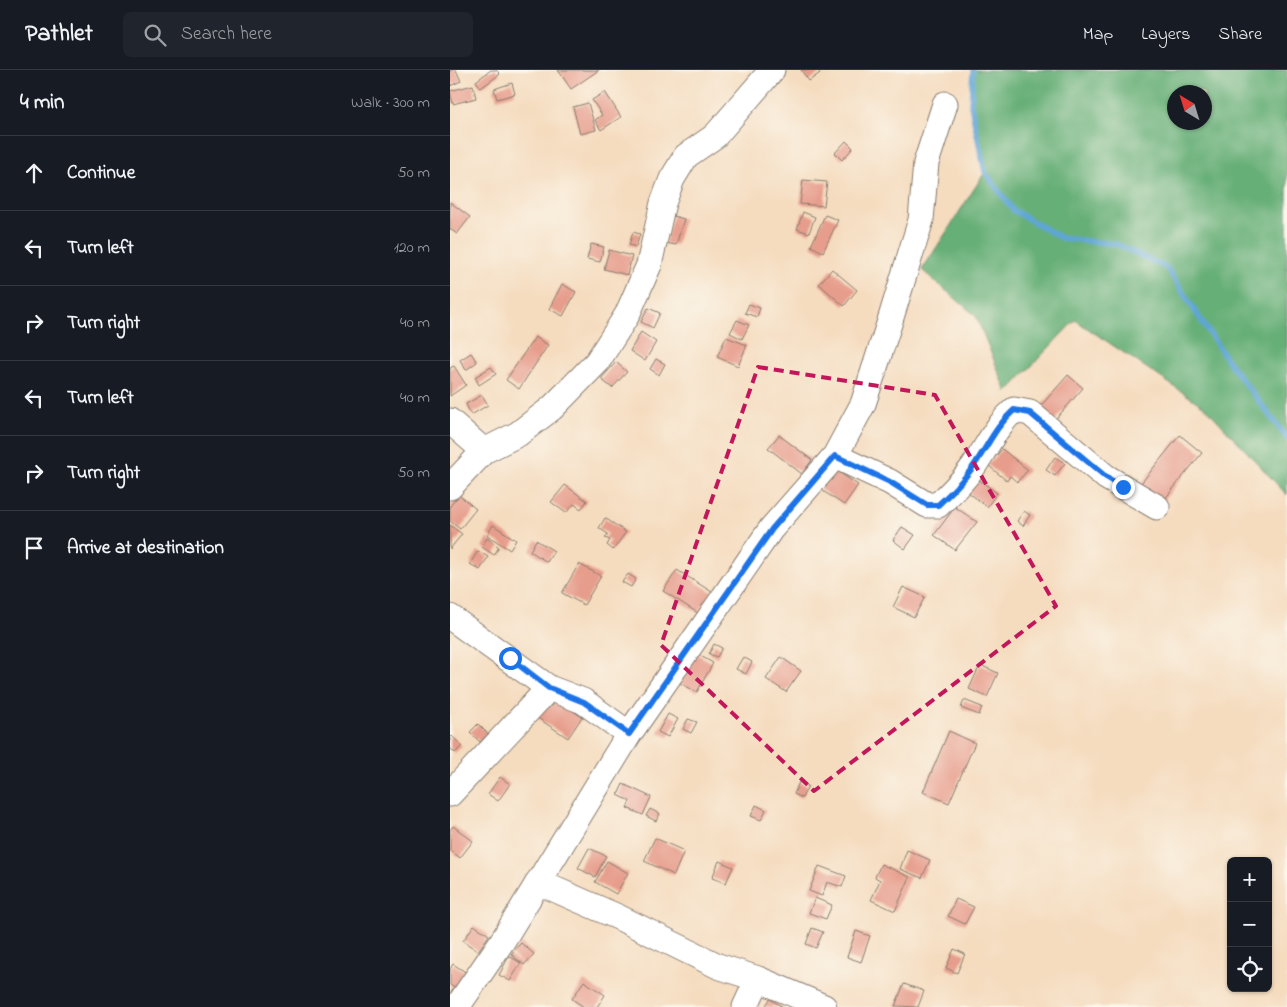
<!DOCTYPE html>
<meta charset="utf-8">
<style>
:root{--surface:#171b24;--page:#20242c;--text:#f1f3f6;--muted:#9ea1a6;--line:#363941}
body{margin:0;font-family:"Indie Flower",sans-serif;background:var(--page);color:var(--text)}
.controls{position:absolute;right:15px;bottom:15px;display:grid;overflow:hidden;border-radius:8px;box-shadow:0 1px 4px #0004}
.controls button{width:45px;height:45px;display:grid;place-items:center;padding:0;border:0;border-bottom:1px solid var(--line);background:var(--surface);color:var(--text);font:25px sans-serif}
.compass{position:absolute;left:717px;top:15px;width:45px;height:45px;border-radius:50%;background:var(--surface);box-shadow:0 1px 4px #0004;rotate:322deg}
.stop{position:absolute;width:15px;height:15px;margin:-11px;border:4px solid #1a73e8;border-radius:50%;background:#fff}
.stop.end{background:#1a73e8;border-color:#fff;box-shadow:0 1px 5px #0008}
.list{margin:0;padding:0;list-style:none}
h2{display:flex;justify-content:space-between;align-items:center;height:65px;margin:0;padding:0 20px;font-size:21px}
h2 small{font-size:16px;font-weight:400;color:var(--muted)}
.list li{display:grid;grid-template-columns:32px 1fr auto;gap:15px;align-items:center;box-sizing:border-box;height:75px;padding:0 20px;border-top:1px solid var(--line)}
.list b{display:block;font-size:19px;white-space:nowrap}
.list em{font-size:16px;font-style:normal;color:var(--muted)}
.icon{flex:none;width:28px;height:28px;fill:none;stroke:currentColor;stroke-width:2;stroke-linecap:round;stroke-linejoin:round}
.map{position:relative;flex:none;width:837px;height:937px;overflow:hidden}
header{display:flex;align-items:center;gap:30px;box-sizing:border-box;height:70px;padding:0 25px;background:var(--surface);border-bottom:1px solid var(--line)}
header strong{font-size:24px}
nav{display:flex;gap:28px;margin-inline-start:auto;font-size:18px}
.search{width:350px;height:45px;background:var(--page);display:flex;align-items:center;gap:12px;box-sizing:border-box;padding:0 18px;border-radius:8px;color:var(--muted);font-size:19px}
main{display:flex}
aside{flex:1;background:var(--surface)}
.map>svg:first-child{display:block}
.forest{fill:#66af77;stroke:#41664a;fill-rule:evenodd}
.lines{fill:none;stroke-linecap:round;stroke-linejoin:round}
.stream{stroke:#5ea6d5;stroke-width:5.5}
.building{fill:#e79d8c}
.minor-casing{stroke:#887c6e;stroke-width:27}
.minor{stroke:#fff;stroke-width:25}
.route{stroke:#1a73e8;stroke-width:6}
.marked{fill:none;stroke:#c2185b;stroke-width:4;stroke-dasharray:10 6;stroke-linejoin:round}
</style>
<header>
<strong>Pathlet</strong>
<div class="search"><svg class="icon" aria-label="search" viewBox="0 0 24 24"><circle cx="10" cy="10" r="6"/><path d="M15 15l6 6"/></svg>Search here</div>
<nav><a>Map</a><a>Layers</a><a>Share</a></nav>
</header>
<main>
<aside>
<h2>4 min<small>Walk · 300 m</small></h2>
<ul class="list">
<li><svg class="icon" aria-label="ahead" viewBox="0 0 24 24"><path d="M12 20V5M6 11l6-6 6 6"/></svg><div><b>Continue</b></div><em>50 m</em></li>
<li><svg class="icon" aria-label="left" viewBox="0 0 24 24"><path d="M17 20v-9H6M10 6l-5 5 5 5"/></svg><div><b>Turn left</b></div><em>120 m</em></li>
<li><svg class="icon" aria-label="right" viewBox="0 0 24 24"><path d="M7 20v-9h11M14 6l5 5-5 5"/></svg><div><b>Turn right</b></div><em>40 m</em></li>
<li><svg class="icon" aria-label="left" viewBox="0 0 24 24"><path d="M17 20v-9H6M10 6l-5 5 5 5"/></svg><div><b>Turn left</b></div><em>40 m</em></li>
<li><svg class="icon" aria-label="right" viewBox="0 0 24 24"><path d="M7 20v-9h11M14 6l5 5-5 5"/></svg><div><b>Turn right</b></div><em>50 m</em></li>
<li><svg class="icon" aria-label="arrive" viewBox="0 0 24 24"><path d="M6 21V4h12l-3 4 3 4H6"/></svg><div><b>Arrive at destination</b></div></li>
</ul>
</aside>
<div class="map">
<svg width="837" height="937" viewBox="0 0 837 937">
<rect width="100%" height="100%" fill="#fbf7ec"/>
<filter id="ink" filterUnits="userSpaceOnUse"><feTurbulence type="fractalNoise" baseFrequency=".02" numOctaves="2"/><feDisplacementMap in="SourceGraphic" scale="10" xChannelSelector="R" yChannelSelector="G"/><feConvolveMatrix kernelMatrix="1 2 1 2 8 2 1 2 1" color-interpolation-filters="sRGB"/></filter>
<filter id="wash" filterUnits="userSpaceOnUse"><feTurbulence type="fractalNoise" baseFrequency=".0096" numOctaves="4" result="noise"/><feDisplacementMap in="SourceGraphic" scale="20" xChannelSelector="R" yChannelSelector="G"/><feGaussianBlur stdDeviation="1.12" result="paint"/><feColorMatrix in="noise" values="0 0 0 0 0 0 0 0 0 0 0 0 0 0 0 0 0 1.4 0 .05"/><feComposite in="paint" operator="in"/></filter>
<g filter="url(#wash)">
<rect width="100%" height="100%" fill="#f5dcbf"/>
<!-- forest -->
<path class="forest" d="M523 0H837V425L756 338 625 250 557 322 526 246 472 200 535 102 521 36ZM724 22H754V52H724Z"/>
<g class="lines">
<!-- stream -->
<path class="stream" d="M523 0 521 36 535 102 563 140 611 168 666 174 717 198 777 290 837 368"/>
</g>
<g id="blocks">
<!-- building -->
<path class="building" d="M0 0H6L11 11 0 16Z
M41 0H46L50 4 31 18 26 11Z
M108 0H149L121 19Z
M351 0H368L370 3 359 11Z
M62 13 65 24 47 29 44 19Z
M23 15 26 28 3 34 0 21Z
M155 22 171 47 151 60 145 50 152 45 142 30Z
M138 33 146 60 130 64 123 37Z
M396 71 403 78 392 90 385 83Z
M353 110 377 112 374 136 350 134Z
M0 132 20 147 7 164 0 159Z
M353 142 365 147 359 163 347 159Z
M375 145 388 150 373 182 361 176Z
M223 146 234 149 226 175 215 173Z
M183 162 190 164 186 177 179 175Z
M141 174 154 177 150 192 137 189Z
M159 180 182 186 177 205 154 199Z
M382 199 407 220 394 236 369 214Z
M112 214 126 222 113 246 99 239Z
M299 234 310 238 307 247 295 243Z
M198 238 210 243 203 258 191 252Z
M287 250 299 255 292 269 280 263Z
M191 262 206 272 195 291 180 281Z
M85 267 98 275 69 319 56 310Z
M276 267 297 275 288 296 267 287Z
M21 283 27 292 16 300 10 290Z
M206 289 215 294 209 305 200 299Z
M166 292 177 302 162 318 151 309Z
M4 296 16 315 0 326V298Z
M41 297 46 304 29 315 25 307Z
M618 305 633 318 604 351 589 338Z
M32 325 38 335 21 345 16 334Z
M329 365 362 390 352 404 318 378Z
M730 365 752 383 710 435 688 417Z
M552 379 578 400 567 412 560 406 557 411 538 395Z
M605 387 615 393 605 406 596 400Z
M383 398 408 415 394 435 370 419Z
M528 409 547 423 537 437 518 422Z
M115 415 137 431 131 439 124 434 116 443 101 432Z
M9 425 26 439 10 459 0 451V436Z
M505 437 527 452 505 480 484 465Z
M574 441 580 445 573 456 567 451Z
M155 448 176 462 163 480 157 475 160 470 155 468 158 464 149 458Z
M0 455 12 464 0 479Z
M43 455 66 470 60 480 37 465Z
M452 457 465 465 455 479 443 470Z
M37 468 49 477 44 485 32 477Z
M86 470 104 481 97 492 80 481Z
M28 481 38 487 30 500 20 494Z
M129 494 151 506 134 535 112 523Z
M227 500 262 522 248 543 213 521Z
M178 504 186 509 181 517 172 512Z
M453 517 475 527 464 547 443 537Z
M264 574 272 578 267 587 259 584Z
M247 584 263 593 247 622 230 613Z
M293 587 302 592 296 604 286 599Z
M331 587 351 601 336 622 316 609Z
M530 595 548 603 537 627 519 619Z
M105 629 132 647 118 668 86 647 96 633 101 636Z
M514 630 532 637 529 645 511 638Z
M218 644 228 649 218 667 208 662Z
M238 649 247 652 241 663 233 659Z
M28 654 38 664 30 672 20 662Z
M499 661 525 673 499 733 473 722Z
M2 666 12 676 5 683 0 678V668Z
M50 707 60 714 48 731 38 724Z
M349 712 358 716 352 728 344 724Z
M173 714 201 727 193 745 177 738 180 731 168 725Z
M306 735 316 740 311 750 301 746Z
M200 739 210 744 206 751 196 746Z
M3 756 23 771 10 788 0 780V760Z
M205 768 234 781 224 805 194 791Z
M139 778 156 786 145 807 128 798Z
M457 780 480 790 472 808 450 799Z
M157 791 178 803 166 824 145 812Z
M269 791 283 797 276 813 262 808Z
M431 794 460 807 445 841 421 830 430 810 425 807Z
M369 796 396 806 392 817 377 812 372 826 359 821Z
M365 828 382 835 376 849 359 843Z
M506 829 524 837 515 854 498 846Z
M24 855 39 865 28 881 13 871Z
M362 858 373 862 366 878 356 874Z
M406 861 420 866 411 892 397 887Z
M71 873 84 884 74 895 61 884Z
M504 879 515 884 507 903 496 898Z
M59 886 71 893 60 911 49 905Z
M3 894 20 905 9 921 0 915V899Z
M134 911 155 925 147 937H134L122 929Z
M454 914 474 921 468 937 445 936Z
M320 929 333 937H315Z"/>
</g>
</g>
<g filter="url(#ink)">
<use href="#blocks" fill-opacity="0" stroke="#887c6e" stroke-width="1"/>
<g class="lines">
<!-- minor casing -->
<g class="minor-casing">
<path id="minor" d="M0 351 34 381
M385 386 440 412 477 435H488C502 422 517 407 527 391 539 373 547 355 564 340L580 343 656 407 707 437
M0 417 34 381 68 364 102 338 147 292 177 245 199 195 213 133 222 109 236 86 265 66 322 0
M0 547 99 618 133 631 179 664
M0 724 99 618
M88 812 168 847 268 896 308 909 374 937
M7 937 53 870 179 664 321 459 385 386 413 334 439 254 471 150 476 93 495 34
M295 937 308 909"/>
</g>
<!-- minor -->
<use href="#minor" class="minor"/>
</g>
</g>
<g class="lines" filter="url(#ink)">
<!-- route -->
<path class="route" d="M60 588 99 618 134 632 179 664 322 459 385 386 440 412 477 435H488C502 422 517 407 527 391 539 373 547 355 564 340L580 343 656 407 673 417"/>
</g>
<!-- marked area -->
<path class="marked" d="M308 297 485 325 606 536 364 721 211 575Z"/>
</svg>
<div class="controls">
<button>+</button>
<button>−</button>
<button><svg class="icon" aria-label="locate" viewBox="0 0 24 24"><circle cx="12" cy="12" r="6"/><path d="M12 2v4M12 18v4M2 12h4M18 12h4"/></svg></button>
</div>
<svg class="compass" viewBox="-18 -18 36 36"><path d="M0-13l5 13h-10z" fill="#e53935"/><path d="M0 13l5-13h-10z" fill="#9ea1a6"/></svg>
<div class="stop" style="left:60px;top:588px"></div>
<div class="stop end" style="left:673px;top:417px"></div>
</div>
</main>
